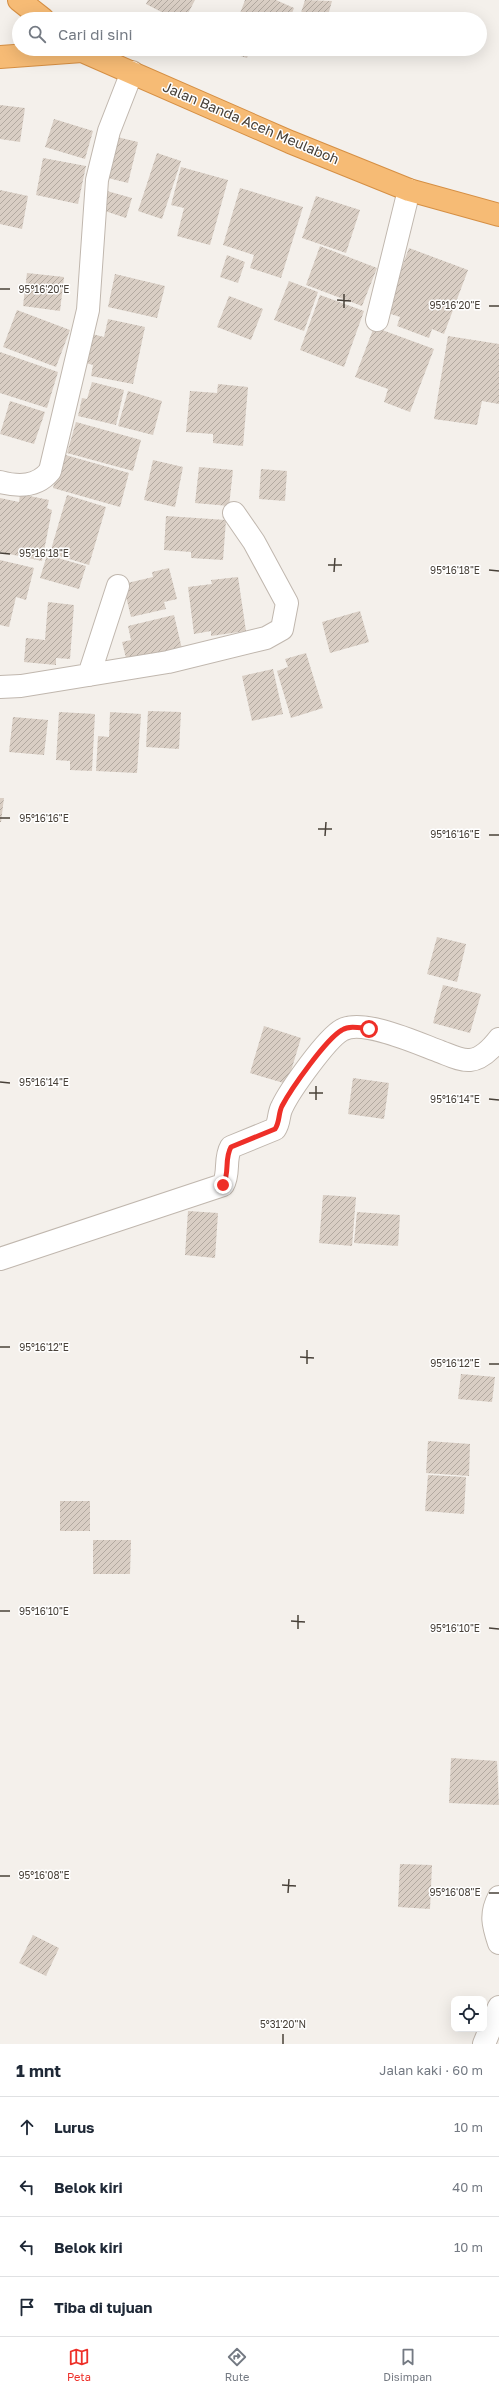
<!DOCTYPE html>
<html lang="id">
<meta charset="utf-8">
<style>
:root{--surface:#fff;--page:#f6f6f7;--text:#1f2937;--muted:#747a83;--line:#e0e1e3;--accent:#ee2f28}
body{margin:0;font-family:"Golos Text",sans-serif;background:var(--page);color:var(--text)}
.controls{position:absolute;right:12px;bottom:12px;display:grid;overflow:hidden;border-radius:8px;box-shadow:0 4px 16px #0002}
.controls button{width:36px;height:36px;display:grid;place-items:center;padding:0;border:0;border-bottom:1px solid var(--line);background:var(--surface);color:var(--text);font:20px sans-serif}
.stop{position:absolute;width:12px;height:12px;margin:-9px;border:3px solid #ee2f28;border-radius:50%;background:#fff}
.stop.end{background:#ee2f28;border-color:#fff;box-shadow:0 1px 4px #0008}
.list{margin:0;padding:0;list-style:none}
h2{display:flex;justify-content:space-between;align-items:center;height:52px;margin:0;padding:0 16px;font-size:17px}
h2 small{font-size:13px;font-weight:400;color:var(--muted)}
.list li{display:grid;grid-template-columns:26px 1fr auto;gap:12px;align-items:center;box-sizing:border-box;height:60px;padding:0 16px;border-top:1px solid var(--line)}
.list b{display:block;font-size:15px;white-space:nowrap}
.list em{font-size:13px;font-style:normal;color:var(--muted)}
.icon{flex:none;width:22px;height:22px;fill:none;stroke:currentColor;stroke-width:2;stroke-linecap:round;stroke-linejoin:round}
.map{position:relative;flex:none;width:499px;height:2044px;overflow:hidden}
.search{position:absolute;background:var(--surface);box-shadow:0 4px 16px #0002;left:12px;right:12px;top:12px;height:44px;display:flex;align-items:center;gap:10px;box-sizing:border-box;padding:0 14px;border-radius:22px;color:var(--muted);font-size:15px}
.sheet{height:292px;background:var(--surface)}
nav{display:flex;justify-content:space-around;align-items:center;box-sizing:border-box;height:56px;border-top:1px solid var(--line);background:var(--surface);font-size:11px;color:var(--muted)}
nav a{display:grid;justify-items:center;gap:2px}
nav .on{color:var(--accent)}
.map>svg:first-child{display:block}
.building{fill:url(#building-hatch)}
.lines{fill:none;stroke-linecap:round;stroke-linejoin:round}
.minor-casing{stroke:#c0b7ae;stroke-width:24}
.highway-casing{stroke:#d58f44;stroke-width:24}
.minor{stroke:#fff;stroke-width:22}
.highway{stroke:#f6bb75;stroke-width:22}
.route{stroke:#ee2f28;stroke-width:5}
.ticks{fill:none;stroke:#484139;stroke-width:1.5}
.labels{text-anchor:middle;stroke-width:3;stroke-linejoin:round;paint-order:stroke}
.street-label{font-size:14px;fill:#484139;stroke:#fff}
.ticks-label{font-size:10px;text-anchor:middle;fill:#484139;stroke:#fff;stroke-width:3;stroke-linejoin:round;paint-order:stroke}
</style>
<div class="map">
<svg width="499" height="2044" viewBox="0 0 499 2044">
<defs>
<pattern id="building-hatch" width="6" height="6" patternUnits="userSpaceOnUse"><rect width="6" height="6" fill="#d9cec4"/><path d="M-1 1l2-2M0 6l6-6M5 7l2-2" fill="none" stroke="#b2a9a0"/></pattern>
</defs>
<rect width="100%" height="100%" fill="#f4f0eb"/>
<!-- building -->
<path class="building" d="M148 0H195L185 19H175L146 4Z
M245 0H276L294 8 290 19H238Z
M305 0 332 1 327 19H310L300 16Z
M228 49H263L260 56 249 53 247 58 227 52Z
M0 105 25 108 20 142 0 139Z
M54 119 93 131 85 159 45 147Z
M117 137 138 142 128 183 108 178Z
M157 153 181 161 162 219 138 211Z
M43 158 86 166 78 204 36 195Z
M181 167 228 180 210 245 177 236 184 208 171 205Z
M240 188 303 207 281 278 250 268 254 255 223 245Z
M0 190 28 196 22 229 0 224Z
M107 191 132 198 126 218 102 210Z
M316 196 360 210 346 253 302 238Z
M320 246 377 268 362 306 306 285Z
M409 248 468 270 444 334 432 329 429 338 397 326 400 317 385 312Z
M227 255 245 262 238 283 220 277Z
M27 273 64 277 60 311 23 306Z
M115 274 165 286 157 318 108 307Z
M289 281 318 292 304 331 274 320Z
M320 295 364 311 344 367 300 350Z
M229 296 263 309 251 340 217 327Z
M17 310 70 330 56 367 3 347Z
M108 319 145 327 133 384 91 376 93 365 86 363 92 334 104 337Z
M374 327 434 349 410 412 384 402 388 389 355 377Z
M448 336 499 344V404L482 401 477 425 434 419Z
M0 352 58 372 47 408 0 393Z
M92 382 124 390 116 425 78 416 82 398 87 399Z
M218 384 248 387 243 446 213 443V434L186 432 190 391 217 393Z
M128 391 162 401 153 435 118 426Z
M10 401 45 412 34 444 0 434Z
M76 422 141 440 133 471 67 453Z
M62 454 129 473 120 507 53 488Z
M153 460 183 467 175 507 144 500Z
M199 467 233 470 229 506 195 503Z
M261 469 287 471 285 501 259 499Z
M20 494 49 500 47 508 52 510 42 561 0 552V498L19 502Z
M67 495 106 507 89 565 50 553Z
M166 516 226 520 223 560 191 558V552L164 550Z
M47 555 86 566 79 589 40 578Z
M0 560 34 568 26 600 16 597 9 627 0 625Z
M169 568 177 599 164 602 166 609 131 617 123 584 153 577 152 572Z
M238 577 246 631 211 636V631L194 634 188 587 212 584 211 580Z
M48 602 74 605 70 659 56 658V665L24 662 26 638 45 640Z
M360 611 369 642 330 653 322 622Z
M174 615 182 649 127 662 122 642 131 640 128 626Z
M306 653 323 708 291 718 277 671 288 667 285 659Z
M273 669 283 714 252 721 242 676Z
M148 711 181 712 179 749 146 747Z
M59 712 95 714 92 771 70 770V761L56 760Z
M110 712 141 714 137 773 96 771 98 736 109 737Z
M13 717 48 720 44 755 9 752Z
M0 798H4L1 822H0Z
M437 937 466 944 457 982 427 974Z
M443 985 481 994 470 1033 433 1023Z
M264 1026 301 1038 287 1084 250 1073Z
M353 1078 389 1083 384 1119 348 1114Z
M323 1195 356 1197 352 1246 319 1243Z
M188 1211 218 1213 215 1258 185 1255Z
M357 1212 400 1215 398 1246 354 1243Z
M461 1374 495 1377 492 1402 458 1399Z
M428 1441 470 1444 469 1476 426 1473Z
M428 1475 466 1477 464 1514 425 1511Z
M60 1501H90V1531H60Z
M93 1540H131L130 1574H93Z
M451 1758 497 1761 499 1805 449 1803Z
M400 1864 432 1865 430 1909 398 1907Z
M33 1935 59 1948 46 1976 19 1963Z"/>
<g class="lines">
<!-- minor casing -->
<g class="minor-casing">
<path id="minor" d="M377 320 409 190
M0 482C19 487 37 487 50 471L88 310 97 180 109 131 132 72
M89 675 118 586
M0 687 21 686 168 662 266 638 282 629 287 603 254 542 234 513
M0 1259 223 1185C230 1173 224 1159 231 1147L275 1129C280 1122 278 1114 282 1107 290 1090 327 1038 342 1030 363 1018 419 1044 441 1052 449 1055 461 1061 470 1060 482 1059 492 1048 499 1039
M499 1897C490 1914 493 1925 499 1943
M484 2044 499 2007"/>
</g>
<!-- highway casing -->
<g class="highway-casing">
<path id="highway" d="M19 0 43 19
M0 57 82 51 290 142 409 190 499 215"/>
</g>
<!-- minor -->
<use href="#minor" class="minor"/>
<!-- highway -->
<use href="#highway" class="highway"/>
</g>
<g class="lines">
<!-- route -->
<path class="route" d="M223 1185C230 1173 224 1159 231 1147L275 1129C280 1122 278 1114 282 1106 291 1089 326 1039 342 1030 350 1025 360 1028 369 1029"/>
</g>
<!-- ticks -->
<path class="ticks" d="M0 289H10M337 300 351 301M489 306H499M344 308V294M0 553 10 554M328 565H342M489 570 499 571M334 572 335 558M0 818H10M318 829H332M489 835H499M325 836 326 822M0 1082 10 1083M309 1093H323M489 1099 499 1100M316 1100V1086M0 1347H10M300 1357 314 1358M307 1364V1350M489 1364H499M0 1611H10M291 1621 305 1622M489 1628 499 1629M298 1629V1615M0 1876H10M282 1885 296 1886M288 1893 289 1879M489 1893H499M283 2044V2034"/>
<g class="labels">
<!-- street labels -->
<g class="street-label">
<text transform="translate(251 123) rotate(23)" y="5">Jalan Banda Aceh Meulaboh</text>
</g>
</g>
<g class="ticks-label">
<text x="44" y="293">95°16'20"E</text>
<text x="455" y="309">95°16'20"E</text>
<text x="44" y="557">95°16'18"E</text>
<text x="455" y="574">95°16'18"E</text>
<text x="44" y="822">95°16'16"E</text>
<text x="455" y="838">95°16'16"E</text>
<text x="44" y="1086">95°16'14"E</text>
<text x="455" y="1103">95°16'14"E</text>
<text x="44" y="1351">95°16'12"E</text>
<text x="455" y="1367">95°16'12"E</text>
<text x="44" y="1615">95°16'10"E</text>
<text x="455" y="1632">95°16'10"E</text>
<text x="44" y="1879">95°16'08"E</text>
<text x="455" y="1896">95°16'08"E</text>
<text x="283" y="2028">5°31'20"N</text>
</g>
</svg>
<div class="controls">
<button><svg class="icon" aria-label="locate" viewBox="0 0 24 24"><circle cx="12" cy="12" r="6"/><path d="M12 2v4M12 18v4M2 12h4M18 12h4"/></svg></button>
</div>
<div class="stop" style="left:369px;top:1029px"></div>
<div class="stop end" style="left:223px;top:1185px"></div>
<div class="search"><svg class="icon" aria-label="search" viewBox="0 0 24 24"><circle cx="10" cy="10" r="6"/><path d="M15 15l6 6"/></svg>Cari di sini</div>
</div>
<section class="sheet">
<h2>1 mnt<small>Jalan kaki · 60 m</small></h2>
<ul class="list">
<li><svg class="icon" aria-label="ahead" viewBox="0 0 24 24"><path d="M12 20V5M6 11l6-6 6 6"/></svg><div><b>Lurus</b></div><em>10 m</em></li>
<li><svg class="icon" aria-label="left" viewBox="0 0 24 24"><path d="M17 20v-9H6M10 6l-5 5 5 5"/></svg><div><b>Belok kiri</b></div><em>40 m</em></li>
<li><svg class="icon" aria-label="left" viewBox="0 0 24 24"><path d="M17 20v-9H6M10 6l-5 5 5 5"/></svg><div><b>Belok kiri</b></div><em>10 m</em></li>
<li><svg class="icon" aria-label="arrive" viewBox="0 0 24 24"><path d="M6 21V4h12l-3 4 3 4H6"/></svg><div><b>Tiba di tujuan</b></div></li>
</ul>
</section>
<nav>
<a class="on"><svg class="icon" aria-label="map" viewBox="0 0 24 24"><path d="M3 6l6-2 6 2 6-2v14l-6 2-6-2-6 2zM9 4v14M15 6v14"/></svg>Peta</a>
<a><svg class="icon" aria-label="directions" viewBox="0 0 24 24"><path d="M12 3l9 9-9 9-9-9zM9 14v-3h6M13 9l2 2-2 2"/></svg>Rute</a>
<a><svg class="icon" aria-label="saved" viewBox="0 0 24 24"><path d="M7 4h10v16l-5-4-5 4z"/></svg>Disimpan</a>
</nav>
